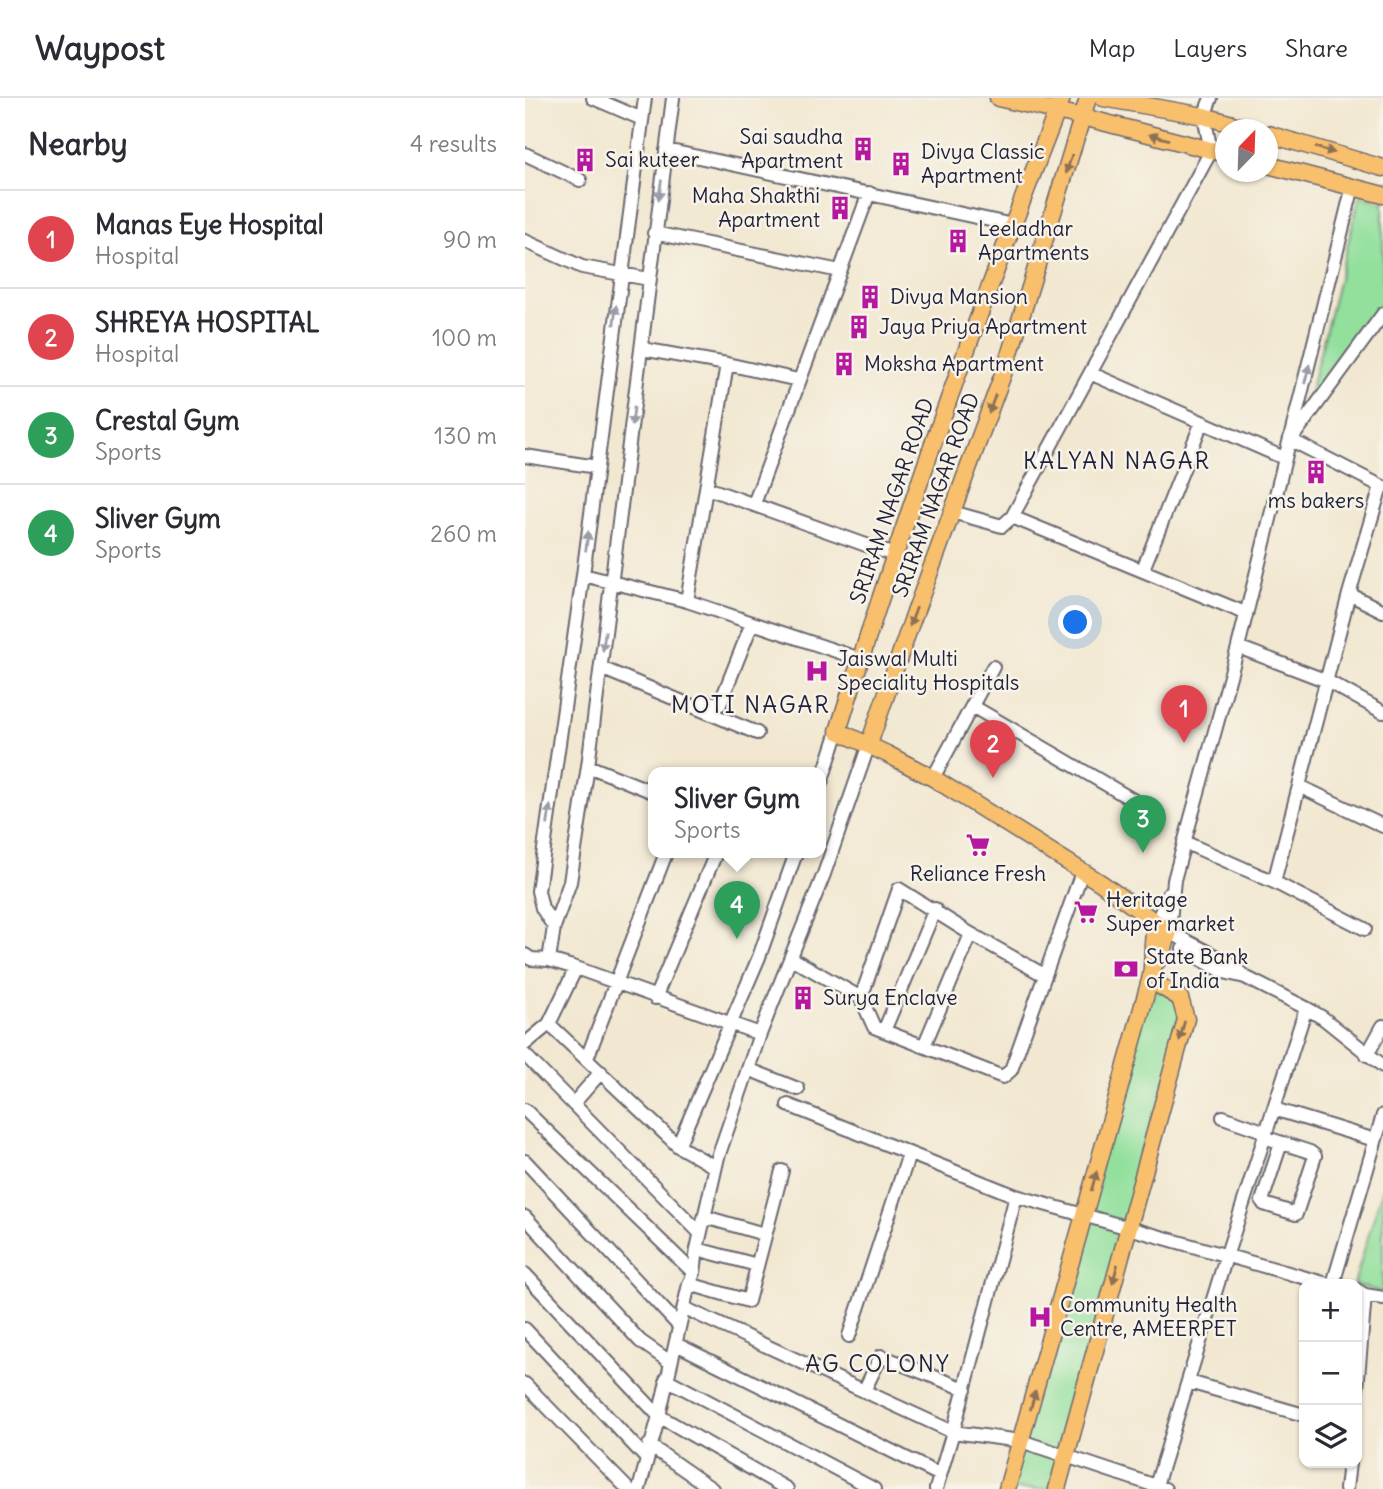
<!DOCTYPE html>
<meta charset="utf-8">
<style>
:root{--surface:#fff;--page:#f2f2f3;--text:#2b2b33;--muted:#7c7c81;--line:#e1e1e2;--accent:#7c3aed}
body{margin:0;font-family:Delius,sans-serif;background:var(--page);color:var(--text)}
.controls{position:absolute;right:21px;bottom:21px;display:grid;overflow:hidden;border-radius:14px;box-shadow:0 2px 5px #0004}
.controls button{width:63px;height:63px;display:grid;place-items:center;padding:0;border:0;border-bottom:2px solid var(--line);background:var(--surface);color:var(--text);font:35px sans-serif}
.compass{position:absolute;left:690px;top:21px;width:63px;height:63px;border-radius:50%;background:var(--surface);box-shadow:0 2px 5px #0004;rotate:23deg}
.you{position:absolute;left:551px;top:525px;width:24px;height:24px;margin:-18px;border:5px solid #fff;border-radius:50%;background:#1a73e8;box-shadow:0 0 0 10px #1a73e833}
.badge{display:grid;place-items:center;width:46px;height:46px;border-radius:50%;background:var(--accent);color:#fff;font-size:23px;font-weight:700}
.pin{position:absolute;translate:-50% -58px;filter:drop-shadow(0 2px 4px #0008)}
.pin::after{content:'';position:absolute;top:37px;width:24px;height:21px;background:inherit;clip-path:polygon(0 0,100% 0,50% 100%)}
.popup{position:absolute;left:123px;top:669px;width:178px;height:91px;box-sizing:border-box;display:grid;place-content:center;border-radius:14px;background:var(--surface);filter:drop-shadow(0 2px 5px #0005);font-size:23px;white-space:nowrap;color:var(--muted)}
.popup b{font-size:26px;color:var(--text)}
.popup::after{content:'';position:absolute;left:50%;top:100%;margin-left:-14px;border:14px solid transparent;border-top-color:var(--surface)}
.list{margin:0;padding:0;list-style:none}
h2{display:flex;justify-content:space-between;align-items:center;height:91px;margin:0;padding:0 28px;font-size:30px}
h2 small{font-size:23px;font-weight:400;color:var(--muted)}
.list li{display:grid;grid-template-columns:46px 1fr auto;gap:21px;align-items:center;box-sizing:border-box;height:98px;padding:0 28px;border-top:2px solid var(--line)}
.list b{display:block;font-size:26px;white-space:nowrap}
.list p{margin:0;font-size:23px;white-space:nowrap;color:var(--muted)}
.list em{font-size:23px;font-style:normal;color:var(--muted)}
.icon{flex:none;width:38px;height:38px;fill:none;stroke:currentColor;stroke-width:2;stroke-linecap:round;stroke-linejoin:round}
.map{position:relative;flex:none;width:858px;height:1391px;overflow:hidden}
header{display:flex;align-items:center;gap:42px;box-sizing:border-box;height:98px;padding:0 35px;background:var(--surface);border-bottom:2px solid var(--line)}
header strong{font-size:33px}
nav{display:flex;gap:38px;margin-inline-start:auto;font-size:24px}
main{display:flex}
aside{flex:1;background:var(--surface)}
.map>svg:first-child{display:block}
.green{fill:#93e09d;stroke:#5a816c;stroke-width:2}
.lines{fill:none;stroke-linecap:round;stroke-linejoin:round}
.minor-casing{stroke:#6b6770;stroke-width:16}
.major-casing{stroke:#6b6770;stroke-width:19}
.minor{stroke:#fff;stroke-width:12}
.major{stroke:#f8bf6c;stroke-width:16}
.oneway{fill:#8d7054}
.oneway2{fill:#9c9ca7}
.labels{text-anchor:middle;stroke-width:5;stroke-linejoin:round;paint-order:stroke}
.poi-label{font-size:21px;fill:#22223b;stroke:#f7f3e8;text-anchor:start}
.street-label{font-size:21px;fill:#22223b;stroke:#f7f3e8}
.neighbourhood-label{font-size:23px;letter-spacing:2px;fill:#22223b;stroke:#f7f3e8}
</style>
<header>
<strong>Waypost</strong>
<nav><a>Map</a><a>Layers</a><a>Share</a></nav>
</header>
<main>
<aside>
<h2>Nearby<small>4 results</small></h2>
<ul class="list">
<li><span class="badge" style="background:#e0444e">1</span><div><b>Manas Eye Hospital</b><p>Hospital</p></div><em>90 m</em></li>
<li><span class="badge" style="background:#e0444e">2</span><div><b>SHREYA HOSPITAL</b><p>Hospital</p></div><em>100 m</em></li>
<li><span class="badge" style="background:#2e9e5b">3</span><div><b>Crestal Gym</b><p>Sports</p></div><em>130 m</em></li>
<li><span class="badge" style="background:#2e9e5b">4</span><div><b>Sliver Gym</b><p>Sports</p></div><em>260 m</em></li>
</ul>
</aside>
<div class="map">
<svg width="858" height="1391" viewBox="0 0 858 1391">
<rect width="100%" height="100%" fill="#f7f3e8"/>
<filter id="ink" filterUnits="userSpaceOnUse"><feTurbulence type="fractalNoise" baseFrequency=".0143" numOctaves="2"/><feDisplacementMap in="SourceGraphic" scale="14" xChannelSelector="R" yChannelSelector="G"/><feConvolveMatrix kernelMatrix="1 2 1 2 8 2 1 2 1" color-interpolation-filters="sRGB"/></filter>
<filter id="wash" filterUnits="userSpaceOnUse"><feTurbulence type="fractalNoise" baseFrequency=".00686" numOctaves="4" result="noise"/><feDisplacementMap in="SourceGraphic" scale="28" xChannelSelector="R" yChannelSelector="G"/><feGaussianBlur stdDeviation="1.57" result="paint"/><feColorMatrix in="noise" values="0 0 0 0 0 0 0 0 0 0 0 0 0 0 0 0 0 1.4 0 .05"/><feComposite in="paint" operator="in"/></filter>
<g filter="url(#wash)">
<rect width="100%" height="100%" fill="#f2e8d1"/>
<!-- green -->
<path class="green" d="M835 98 858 105V203L781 310Z
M625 882 655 900 661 921 532 1391H482Z
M858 1089V1195L829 1186Z"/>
</g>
<g filter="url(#ink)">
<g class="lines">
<!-- minor casing -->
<g class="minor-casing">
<path id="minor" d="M68 0 117 21
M686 0 679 18 686 53 487 419 720 515
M141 52 488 127
M0 56 55 82
M129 135 315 173
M0 143 57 169 124 181
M117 251 202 266 273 282
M567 276 759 360
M770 336 858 216
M766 342 858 389
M0 358 72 369
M182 390 369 457
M229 406 344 95
M427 414 477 428 487 419
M618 471 677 324
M58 477 162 503 335 561
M824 496 858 513
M162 503 202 266
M713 549 802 583 858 614
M76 570 232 635
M180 604 195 606 227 525
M447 608 613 705
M63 668 128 694
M408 680 468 569
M296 685 313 633
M774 688 858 728
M659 744 749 784 840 831
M749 784 824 496 856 388
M631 826 644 795
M29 829 17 810 13 793 58 477 120 0
M658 851 699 874 720 879 781 910 798 920 858 968
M0 857 6 861 24 862 51 870 235 936
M266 860 336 900
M24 862 29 829 45 784 63 668 148 0
M519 877 446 836 374 791 336 900 349 929 478 979 486 972 557 774
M720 879 704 865 644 834 649 782 713 549 828 88
M130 900 191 755
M24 926 153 1048 190 1069
M359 933 410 811
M0 946 24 926 51 870
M399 948 446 836
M0 957 175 1135
M842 957 858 928
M62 960 141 755
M223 971 273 991
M48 1006 76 974
M263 1007 491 1098 802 1186
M749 1011 850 1042
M0 1012 169 1175
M698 1019 741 1034
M739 1039 785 1054 790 1058 771 1116 739 1106 737 1103 756 1045
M153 1048 234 859 271 755
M0 1063 154 1228
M0 1119 115 1243 145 1264
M180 1119 239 1136
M172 1151 232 1167
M0 1176 134 1318 262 1391
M164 1186 223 1203 257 1073
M808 1186 858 1017
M832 1192 840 1197 832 1291
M840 1197 858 1200
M159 1210 428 1334 496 1343 640 1391
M0 1231 121 1360
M324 1238 384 1056
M151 1246 415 1377
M141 1281 349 1391
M664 1284 779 1317
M0 1286 103 1391
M339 1293 356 1258 440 1291
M124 1347 187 1391
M114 1391 134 1318 164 1186 169 1175 172 1151 193 1059 235 936 299 776 344 646
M411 1391 428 1334 491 1098
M630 1391 701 1159 781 910
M821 1391 824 1365"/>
</g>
<!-- major casing -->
<g class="major-casing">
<path id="major" d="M473 0 558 19 701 56
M537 0C455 208 379 420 313 633L362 656 408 680 576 785 644 834 637 857 629 867
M578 0 679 18 728 32
M743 36 858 70
M743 67 858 97
M344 646 385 528 481 268 563 0
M482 1391 625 882C630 863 625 845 631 826
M532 1391 661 921 655 900 625 882"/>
</g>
<!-- minor -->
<use href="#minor" class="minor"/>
<!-- major -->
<use href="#major" class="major"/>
</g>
<!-- one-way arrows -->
<defs><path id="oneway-solid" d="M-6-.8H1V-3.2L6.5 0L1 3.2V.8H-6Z" transform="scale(1.75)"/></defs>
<g class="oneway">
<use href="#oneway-solid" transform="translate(634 39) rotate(-165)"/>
<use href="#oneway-solid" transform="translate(800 52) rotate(16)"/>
<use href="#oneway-solid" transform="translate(544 66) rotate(107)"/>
<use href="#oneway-solid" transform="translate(467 306) rotate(110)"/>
<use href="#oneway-solid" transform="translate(388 519) rotate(110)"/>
<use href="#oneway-solid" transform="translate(657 933) rotate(105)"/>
<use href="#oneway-solid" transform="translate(569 1083) rotate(-74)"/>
<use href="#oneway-solid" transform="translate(590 1176) rotate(105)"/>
<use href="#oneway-solid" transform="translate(508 1302) rotate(-75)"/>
</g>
<g class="oneway2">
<use href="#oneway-solid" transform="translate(135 92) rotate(98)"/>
<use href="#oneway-solid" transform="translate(90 217) rotate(-83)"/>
<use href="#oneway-solid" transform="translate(782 276) rotate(-76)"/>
<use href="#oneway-solid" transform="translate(108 318) rotate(97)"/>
<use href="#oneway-solid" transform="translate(62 443) rotate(-82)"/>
<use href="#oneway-solid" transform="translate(79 543) rotate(97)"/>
<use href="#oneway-solid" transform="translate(24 717) rotate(-82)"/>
</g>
</g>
<!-- icons -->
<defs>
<g id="building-bare" transform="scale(1.89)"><path d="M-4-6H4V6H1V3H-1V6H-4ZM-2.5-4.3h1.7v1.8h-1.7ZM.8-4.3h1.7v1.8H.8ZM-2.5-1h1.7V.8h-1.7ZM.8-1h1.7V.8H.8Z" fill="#b5179e" stroke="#f7f3e8" stroke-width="2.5" paint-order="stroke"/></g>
<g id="hospital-bare" transform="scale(1.89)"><path d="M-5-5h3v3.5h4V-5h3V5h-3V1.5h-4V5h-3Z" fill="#b5179e" stroke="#f7f3e8" stroke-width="2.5" paint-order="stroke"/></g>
<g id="supermarket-bare" transform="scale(1.89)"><path d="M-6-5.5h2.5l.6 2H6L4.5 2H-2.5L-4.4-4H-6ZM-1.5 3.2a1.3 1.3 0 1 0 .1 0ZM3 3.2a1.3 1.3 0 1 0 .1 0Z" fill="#b5179e" stroke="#f7f3e8" stroke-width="2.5" paint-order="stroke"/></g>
<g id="bank-bare" transform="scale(1.89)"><path d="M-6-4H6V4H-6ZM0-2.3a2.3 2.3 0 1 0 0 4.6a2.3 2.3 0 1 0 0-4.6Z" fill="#b5179e" stroke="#f7f3e8" stroke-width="2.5" paint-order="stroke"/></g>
</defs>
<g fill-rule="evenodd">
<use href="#building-bare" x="338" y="51"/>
<use href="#building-bare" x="60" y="62"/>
<use href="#building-bare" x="376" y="66"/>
<use href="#building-bare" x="315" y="110"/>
<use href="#building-bare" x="433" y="143"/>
<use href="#building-bare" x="345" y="199"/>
<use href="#building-bare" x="334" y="229"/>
<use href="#building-bare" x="319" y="266"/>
<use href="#building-bare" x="791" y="374"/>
<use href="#hospital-bare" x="292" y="573"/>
<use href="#supermarket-bare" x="453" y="747"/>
<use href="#supermarket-bare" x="561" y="814"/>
<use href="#bank-bare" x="601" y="871"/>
<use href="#building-bare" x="278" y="900"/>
<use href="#hospital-bare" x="515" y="1219"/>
</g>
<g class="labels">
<!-- poi labels -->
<g class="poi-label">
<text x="318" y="46" text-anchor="end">Sai saudha<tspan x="318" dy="24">Apartment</tspan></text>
<text x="396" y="61">Divya Classic<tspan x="396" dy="24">Apartment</tspan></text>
<text x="80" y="69">Sai kuteer</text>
<text x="295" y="105" text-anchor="end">Maha Shakthi<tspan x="295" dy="24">Apartment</tspan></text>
<text x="453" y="138">Leeladhar<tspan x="453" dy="24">Apartments</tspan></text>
<text x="365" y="206">Divya Mansion</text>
<text x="354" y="236">Jaya Priya Apartment</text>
<text x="339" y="273">Moksha Apartment</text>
<text x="791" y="410" text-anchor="middle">ms bakers</text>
<text x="312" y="568">Jaiswal Multi<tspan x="312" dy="24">Speciality Hospitals</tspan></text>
<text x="453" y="783" text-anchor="middle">Reliance Fresh</text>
<text x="581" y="809">Heritage<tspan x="581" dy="24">Super market</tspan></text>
<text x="621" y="866">State Bank<tspan x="621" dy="24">of India</tspan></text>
<text x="298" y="907">Surya Enclave</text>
<text x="535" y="1214">Community Health<tspan x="535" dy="24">Centre, AMEERPET</tspan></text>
</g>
<!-- street labels -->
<g class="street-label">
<text transform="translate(411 397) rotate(-70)" y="7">SRIRAM NAGAR ROAD</text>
<text transform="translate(367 403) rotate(-71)" y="7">SRIRAM NAGAR ROAD</text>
</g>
<!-- neighbourhood labels -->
<g class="neighbourhood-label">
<text x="592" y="371">KALYAN NAGAR</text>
<text x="226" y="615">MOTI NAGAR</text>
<text x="353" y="1274">AG COLONY</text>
</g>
</g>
</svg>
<div class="controls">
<button>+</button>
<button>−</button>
<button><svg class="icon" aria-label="layers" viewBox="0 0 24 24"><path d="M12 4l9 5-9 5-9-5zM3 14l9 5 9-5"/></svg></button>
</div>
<svg class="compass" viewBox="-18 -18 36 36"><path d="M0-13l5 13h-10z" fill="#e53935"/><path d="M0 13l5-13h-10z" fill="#7c7c81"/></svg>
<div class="you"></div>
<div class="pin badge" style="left:659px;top:645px;background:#e0444e">1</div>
<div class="pin badge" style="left:468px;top:680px;background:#e0444e">2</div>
<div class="pin badge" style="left:618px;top:755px;background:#2e9e5b">3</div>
<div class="pin badge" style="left:212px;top:841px;background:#2e9e5b">4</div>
<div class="popup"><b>Sliver Gym</b>Sports</div>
</div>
</main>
